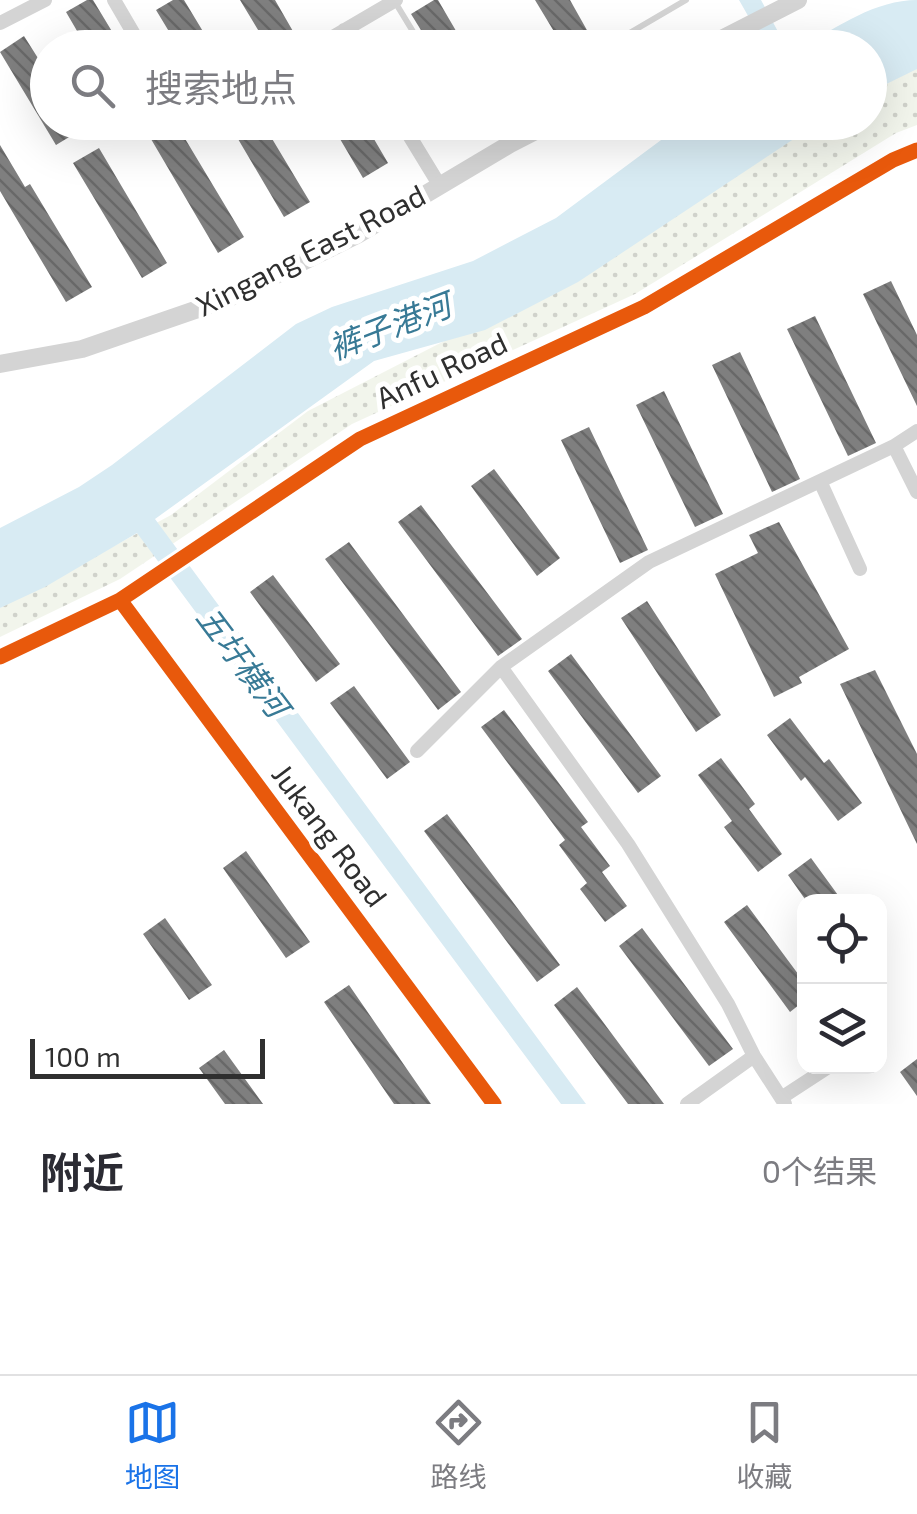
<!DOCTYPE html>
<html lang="zh">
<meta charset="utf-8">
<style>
:root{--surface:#fff;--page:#f7f7f7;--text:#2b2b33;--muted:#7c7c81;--line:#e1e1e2;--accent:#1a73e8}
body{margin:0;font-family:"Exo 2","Noto Sans SC",sans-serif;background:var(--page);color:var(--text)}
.controls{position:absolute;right:30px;bottom:30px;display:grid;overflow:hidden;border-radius:20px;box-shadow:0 10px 40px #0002}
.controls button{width:90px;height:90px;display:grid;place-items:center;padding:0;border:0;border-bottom:2px solid var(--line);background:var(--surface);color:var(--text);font:50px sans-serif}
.scale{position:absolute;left:30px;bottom:25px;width:235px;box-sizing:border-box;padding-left:10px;border:5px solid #2f2f2f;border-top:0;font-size:28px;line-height:35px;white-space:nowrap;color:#2f2f2f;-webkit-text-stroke:8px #fff;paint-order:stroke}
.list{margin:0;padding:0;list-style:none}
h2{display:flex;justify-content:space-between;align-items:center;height:130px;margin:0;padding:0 40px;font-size:42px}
h2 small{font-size:32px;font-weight:400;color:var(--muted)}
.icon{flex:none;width:55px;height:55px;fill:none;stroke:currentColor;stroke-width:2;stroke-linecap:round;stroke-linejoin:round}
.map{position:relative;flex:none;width:917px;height:1104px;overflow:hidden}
.search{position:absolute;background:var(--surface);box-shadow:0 10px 40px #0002;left:30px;right:30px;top:30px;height:110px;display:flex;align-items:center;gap:25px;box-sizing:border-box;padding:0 35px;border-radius:55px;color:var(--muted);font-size:38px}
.sheet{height:270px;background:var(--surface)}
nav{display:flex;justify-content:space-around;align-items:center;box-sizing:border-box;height:140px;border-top:2px solid var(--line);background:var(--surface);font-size:28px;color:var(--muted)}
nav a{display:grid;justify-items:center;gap:5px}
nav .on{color:var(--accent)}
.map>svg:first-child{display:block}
.grass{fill:url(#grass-dots)}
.water{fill:#d8ebf3}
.building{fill:url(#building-back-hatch)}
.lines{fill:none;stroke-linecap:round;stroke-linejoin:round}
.service{stroke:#d4d4d4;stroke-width:6}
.minor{stroke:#d4d4d4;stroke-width:14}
.tertiary{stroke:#d4d4d4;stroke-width:18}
.cycleway-casing{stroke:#fff;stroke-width:21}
.cycleway{stroke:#e8590c;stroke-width:15}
.labels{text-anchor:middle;stroke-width:10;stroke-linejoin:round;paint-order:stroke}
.street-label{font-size:30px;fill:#2f2f2f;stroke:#fff}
.water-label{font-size:32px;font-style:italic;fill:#387a96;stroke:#fff}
</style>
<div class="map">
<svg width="917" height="1104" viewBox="0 0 917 1104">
<defs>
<pattern id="grass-dots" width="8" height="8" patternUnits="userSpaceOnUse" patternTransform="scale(2.5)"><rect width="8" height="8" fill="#f2f5ec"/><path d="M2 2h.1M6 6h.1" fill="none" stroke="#d0d2cb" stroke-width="1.8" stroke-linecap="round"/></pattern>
<pattern id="building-back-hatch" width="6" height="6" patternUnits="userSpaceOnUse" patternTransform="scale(2.5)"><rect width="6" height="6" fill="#7f7f7f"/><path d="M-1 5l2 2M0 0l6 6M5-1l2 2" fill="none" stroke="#686868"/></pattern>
</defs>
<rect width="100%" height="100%" fill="#fff"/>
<!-- grass -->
<path class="grass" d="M917 60V125L896 133 635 294 352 424 120 579 0 637V608L171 515 308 411 520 302 787 123 870 122V80Z"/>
<!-- water -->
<path class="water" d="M739 0H761L783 41 803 47C838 26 876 0 917 0V69L870 92V48L763 47V42Z
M684 123H818L578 282 485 330 374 361 155 519 586 1104H561L137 533 45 587 0 608V528L79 487 112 465 296 324 332 307 473 261 556 218Z"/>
<!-- building -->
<path class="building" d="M87 0H93L122 48H87L66 12Z
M173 0H184L213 48H179L156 10Z
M240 0H275L294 33 269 48Z
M434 0H438L466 48H432L411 14Z
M535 0H570L597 48H564Z
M24 36 48 74V122H94L56 145 0 52Z
M141 122H175L244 237 218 253Z
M228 122H262L310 202 284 217Z
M330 122H364L388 163 363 178Z
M0 145 25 187 30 184 92 287 66 302 0 191Z
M99 148 167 263 142 278 73 163Z
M891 281 917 335V406L863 294Z
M815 316 876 443 848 456 787 329Z
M740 352 800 479 772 492 712 365Z
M664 391 723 514 695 527 636 405Z
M589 427 648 550 620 563 561 440Z
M494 469 560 558 537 576 471 486Z
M421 505 522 639 498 656 398 522Z
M779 522 849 649 799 677 802 683 774 697 715 574 758 553 749 535Z
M349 542 461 692 438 710 325 559Z
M273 575 340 664 316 682 250 592Z
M647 601 721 715 696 732 621 618Z
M571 654 661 776 638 793 548 671Z
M875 670 917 754V844L840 684Z
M354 686 410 762 387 779 330 703Z
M504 710 588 822 581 827 610 866 602 872 627 906 605 922 580 889 587 883 559 845 565 840 481 727Z
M790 718 824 763 829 759 862 803 838 821 805 777 801 781 767 735Z
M721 758 755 804 749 809 782 854 758 872 724 827 732 821 698 775Z
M447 814 560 965 537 982 424 831Z
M246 851 310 942 286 958 223 868Z
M811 858 843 902H807L788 875Z
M747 905 804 982V1001L790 1012 724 922Z
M165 918 212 985 189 1000 143 934Z
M642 928 733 1049 709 1066 619 946Z
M349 985 431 1104H394L324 1002Z
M577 987 664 1104H628L554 1005Z
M224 1050 263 1104H225L199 1068Z
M917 1059V1096L900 1072Z"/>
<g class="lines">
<!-- service -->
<path class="service" d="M395 2 423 48
M604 48 686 0
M468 122 471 127 478 122"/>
<!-- minor -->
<path class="minor" d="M114 0 142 48
M0 23 45 0
M344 30 355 48
M314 48 396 0
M401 122 440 186
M894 446 917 492
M820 481 860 569
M501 667 628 844 728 1004 754 1056 785 1104
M417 751 501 667 649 562 894 446 917 431
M781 1098 830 1066
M687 1104 754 1056"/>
<!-- tertiary -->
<path class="tertiary" d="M704 48 798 0
M0 364 82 349 227 299 357 235 510 144 553 122
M120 600 494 1104
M0 657 120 600 360 439 644 307 893 160 917 150"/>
<!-- cycleway casing -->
<g class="cycleway-casing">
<path id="cycleway" d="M120 600 494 1104
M0 657 120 600 360 439 644 307 893 160 917 150"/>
</g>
<!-- cycleway -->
<use href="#cycleway" class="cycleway"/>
</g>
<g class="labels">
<!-- street labels -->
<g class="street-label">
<text transform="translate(311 251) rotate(-27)" y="10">Xingang East Road</text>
<text transform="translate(442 371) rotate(-25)" y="10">Anfu Road</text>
<text transform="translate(329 836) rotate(53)" y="10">Jukang Road</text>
</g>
<!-- water labels -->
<g class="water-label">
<text transform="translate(390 327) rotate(-21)" y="11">裤子港河</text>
<text transform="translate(242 662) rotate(53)" y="11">五圩横河</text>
</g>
</g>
</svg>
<div class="controls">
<button><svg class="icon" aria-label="locate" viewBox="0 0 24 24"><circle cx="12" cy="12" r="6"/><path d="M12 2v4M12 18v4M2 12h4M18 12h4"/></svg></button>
<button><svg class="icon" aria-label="layers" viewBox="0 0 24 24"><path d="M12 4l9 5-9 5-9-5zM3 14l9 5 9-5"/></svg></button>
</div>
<div class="scale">100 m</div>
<div class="search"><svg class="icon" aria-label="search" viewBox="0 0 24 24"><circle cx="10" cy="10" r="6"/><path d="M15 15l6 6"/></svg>搜索地点</div>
</div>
<section class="sheet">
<h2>附近<small>0个结果</small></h2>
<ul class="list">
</ul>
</section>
<nav>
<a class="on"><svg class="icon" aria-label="map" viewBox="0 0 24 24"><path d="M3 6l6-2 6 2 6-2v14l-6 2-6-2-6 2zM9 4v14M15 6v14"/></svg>地图</a>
<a><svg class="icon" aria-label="directions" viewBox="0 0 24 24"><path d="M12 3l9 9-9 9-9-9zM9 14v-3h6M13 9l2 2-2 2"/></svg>路线</a>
<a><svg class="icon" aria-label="saved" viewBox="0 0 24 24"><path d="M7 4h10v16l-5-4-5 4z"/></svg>收藏</a>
</nav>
